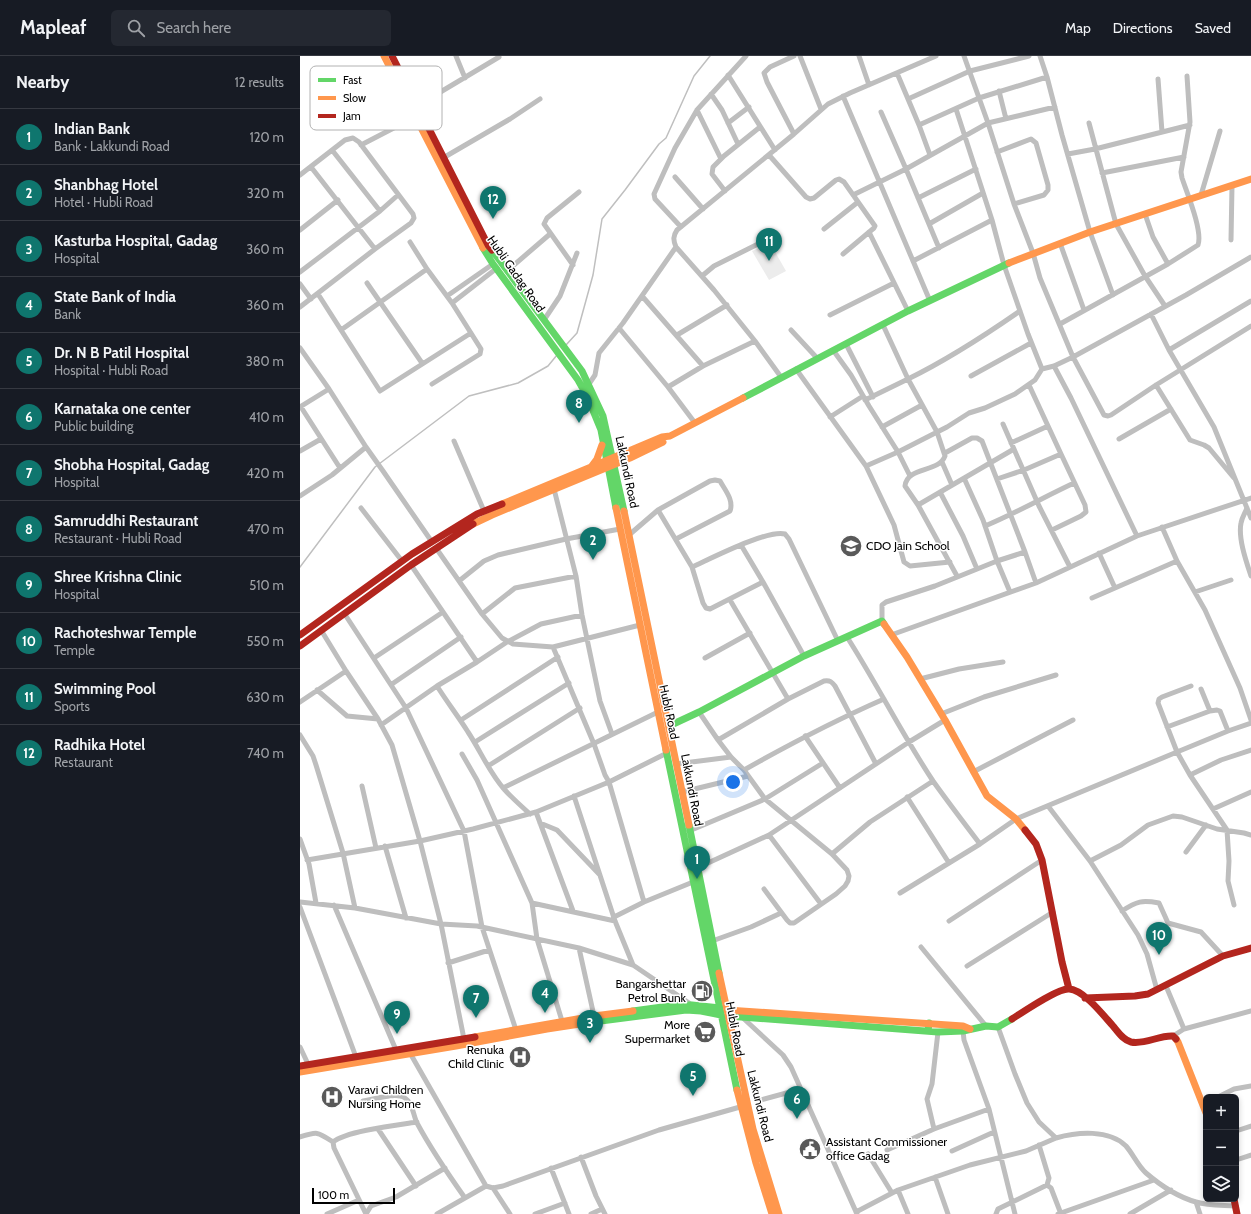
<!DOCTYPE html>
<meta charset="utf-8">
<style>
:root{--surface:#171b24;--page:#242831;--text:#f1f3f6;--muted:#9ea1a6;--line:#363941;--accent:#0f766e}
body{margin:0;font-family:Cabin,sans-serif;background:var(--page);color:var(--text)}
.controls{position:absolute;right:12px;bottom:12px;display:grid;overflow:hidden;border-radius:6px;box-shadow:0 2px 6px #0003}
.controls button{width:36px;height:36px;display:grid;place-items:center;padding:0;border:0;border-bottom:1px solid var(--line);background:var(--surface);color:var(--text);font:20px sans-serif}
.scale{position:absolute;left:12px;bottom:10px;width:83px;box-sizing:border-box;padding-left:4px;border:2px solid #000;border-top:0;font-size:11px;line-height:14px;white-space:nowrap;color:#000;-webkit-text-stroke:3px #fff;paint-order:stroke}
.you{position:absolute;left:433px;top:726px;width:14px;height:14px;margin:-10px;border:3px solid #fff;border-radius:50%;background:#1a73e8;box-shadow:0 0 0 6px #1a73e833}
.badge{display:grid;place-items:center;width:26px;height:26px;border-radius:50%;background:var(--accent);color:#fff;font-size:13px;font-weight:700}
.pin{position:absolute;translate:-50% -33px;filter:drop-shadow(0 1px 2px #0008)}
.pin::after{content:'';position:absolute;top:21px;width:14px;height:12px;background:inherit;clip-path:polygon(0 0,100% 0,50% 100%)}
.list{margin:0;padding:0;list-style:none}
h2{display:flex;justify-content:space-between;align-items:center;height:52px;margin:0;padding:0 16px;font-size:17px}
h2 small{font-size:13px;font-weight:400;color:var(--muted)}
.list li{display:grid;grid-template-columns:26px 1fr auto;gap:12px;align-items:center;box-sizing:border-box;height:56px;padding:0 16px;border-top:1px solid var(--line)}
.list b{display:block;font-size:15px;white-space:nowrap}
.list p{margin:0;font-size:13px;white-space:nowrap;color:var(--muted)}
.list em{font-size:13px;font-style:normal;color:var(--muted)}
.icon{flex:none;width:22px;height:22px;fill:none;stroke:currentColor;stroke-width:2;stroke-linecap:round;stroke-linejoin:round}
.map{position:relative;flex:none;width:951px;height:1158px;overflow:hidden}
header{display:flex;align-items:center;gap:24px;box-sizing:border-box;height:56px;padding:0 20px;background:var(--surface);border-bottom:1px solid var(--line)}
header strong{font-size:19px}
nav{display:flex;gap:22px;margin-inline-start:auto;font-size:14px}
.search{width:280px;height:36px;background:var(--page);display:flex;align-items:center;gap:10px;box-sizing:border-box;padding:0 14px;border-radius:6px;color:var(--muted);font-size:15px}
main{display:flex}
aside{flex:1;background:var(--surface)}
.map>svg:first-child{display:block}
.green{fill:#ececec}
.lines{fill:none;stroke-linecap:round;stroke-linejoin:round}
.stream{stroke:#bfbfbf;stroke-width:1.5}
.street{stroke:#bebebe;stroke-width:5}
.fast{stroke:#63d668;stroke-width:7}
.slow{stroke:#ff974d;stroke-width:7}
.jam{stroke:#b3261e;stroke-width:7}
.labels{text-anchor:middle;stroke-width:3;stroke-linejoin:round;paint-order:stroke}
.street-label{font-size:12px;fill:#000;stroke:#fff}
.poi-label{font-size:12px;fill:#000;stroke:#fff;text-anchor:start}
.key{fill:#fff;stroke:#b2b2b2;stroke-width:1}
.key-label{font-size:11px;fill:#000}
</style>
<header>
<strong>Mapleaf</strong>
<div class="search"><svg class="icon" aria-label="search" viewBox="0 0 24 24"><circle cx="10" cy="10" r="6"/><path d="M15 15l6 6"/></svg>Search here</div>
<nav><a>Map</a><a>Directions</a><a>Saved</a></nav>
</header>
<main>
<aside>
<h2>Nearby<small>12 results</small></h2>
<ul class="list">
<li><span class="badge">1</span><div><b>Indian Bank</b><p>Bank · Lakkundi Road</p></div><em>120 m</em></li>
<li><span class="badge">2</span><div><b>Shanbhag Hotel</b><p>Hotel · Hubli Road</p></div><em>320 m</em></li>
<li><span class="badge">3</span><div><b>Kasturba Hospital, Gadag</b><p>Hospital</p></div><em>360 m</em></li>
<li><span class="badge">4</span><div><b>State Bank of India</b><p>Bank</p></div><em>360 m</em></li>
<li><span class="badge">5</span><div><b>Dr. N B Patil Hospital</b><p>Hospital · Hubli Road</p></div><em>380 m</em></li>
<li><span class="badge">6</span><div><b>Karnataka one center</b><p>Public building</p></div><em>410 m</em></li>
<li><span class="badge">7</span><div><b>Shobha Hospital, Gadag</b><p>Hospital</p></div><em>420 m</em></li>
<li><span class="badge">8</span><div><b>Samruddhi Restaurant</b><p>Restaurant · Hubli Road</p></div><em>470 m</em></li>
<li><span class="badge">9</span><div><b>Shree Krishna Clinic</b><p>Hospital</p></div><em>510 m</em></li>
<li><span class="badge">10</span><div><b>Rachoteshwar Temple</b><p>Temple</p></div><em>550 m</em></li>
<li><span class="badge">11</span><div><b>Swimming Pool</b><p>Sports</p></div><em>630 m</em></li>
<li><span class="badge">12</span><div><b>Radhika Hotel</b><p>Restaurant</p></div><em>740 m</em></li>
</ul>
</aside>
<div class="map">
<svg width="951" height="1158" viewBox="0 0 951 1158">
<rect width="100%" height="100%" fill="#fff"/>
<!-- green -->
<path class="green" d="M470 187 486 215 469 224 452 195Z"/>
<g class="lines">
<!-- stream -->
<path class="stream" d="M266 289 277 277 293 219 302 163 325 134 359 88 366 82 394 20 410 0
M0 511 75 411 169 340 218 327 248 310 257 299"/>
<!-- street -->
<path class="street" d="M156 0 165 22
M500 0 521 53
M559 0 569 29
M664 0 688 67 714 148 733 197 740 222 773 301 804 359 808 360 811 359 856 329 951 270
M740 0 747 21 762 79 790 176 813 239
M597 17 619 69 679 42 747 21
M428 19 475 94
M858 23 862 76
M699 35 706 63
M411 38 422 54 438 88
M543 40 630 245
M608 43 670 15 729 0
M117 50 199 1
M397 54 421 103
M581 56 606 113 639 192
M428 67 449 51
M789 67 816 168 845 220 865 250
M619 69 630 99
M494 78 467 26 464 17 470 11 494 0
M61 89 115 61
M32 94 80 155
M697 96 731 83 736 87 748 129V134L744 139 714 148
M768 98 795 93 890 69
M469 99 506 141 510 143 514 142 536 124 539 123 544 126 575 170 574 172 543 198
M143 102 210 63 240 43
M11 111 75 193
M802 117 884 101
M0 119 45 84 53 82 59 86 113 158 114 162 111 167 75 193 0 251
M375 121 403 153
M425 135 412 118 413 111 424 100 460 71
M553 139 606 113 688 67 755 51
M901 139 920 75
M618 142 676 113
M845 158 853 181 868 208
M629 168 683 137
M381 171 355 143 354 138 375 92 397 54 446 0
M524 173 558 146
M0 174 38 144
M569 176 608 255
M931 184 932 130
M110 186 127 213 152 247 181 293 180 298 132 328
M760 187 784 254
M613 205 692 164
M273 209 244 168 247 162 279 136
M207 215 250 178
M0 216 80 155 98 139
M402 220 414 210 466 184
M67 227 122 307
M0 228 11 243
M18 238 80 335 171 277
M147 240 193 208
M342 240 403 310
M152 247 197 212
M851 258 869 294 914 371 951 462
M530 259 594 227
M244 264 260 240 277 197
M760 268 868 208 898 189C903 175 887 137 882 122L881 116 890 66 887 20
M319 272 368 331 395 367
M41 274 127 213
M491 274 517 302
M377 279 427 249
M546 288 573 341
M0 292 29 333 66 391 83 415 132 486
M533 294 551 319 569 350 598 396 647 371 669 357 685 352 715 338 735 324 742 313 728 278 704 209 692 164 656 53
M869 294 951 245
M754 310 771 342 837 480
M496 313 566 410 594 469 604 506 610 510 650 506
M742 313 754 310 773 301 886 239 951 201
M671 320 731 287
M481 321 455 285 414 234 376 191C373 184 373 180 377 174L494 78 528 48 550 37 636 0
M289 328 295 319 299 297 323 267 376 191
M729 329 761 398
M856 329 890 384 904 389 909 392 934 422
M368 331 403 310 455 285
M565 344 608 323 583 269
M0 351 29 333
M1 351 40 412
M530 361 563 340
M703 368 739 450 770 511
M582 371 622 349
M819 383 871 353
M154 385 184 455
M711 387 748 370
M0 395 21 383
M645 397 672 382H677L682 385 725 496 697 505 710 536
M642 406 652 429
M566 410 598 396 610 420
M697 423 724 414 761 398 785 449 786 456 781 460 752 474
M254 433 276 520 282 559 300 645 312 678
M640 436 663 480 677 513
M0 440 32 419 66 391
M618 449 714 393
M61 452 102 505
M947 452C945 457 942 461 941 467 938 482 946 505 951 520
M358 454 392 511C410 503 468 473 485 478L489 483 538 585
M685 470C716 457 744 441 774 427
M862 471 877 505 905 554 940 632 951 664
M329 479 358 454 410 425 415 424 420 425C425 434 434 444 430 455L376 483
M441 489 463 526 504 600
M136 492 182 558 202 582 213 588 253 591 294 688 305 719 309 726 344 846
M725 496 736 527
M799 497 815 532
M111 509 177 606
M392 511 403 547 406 552 410 553 463 526
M657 520 618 449 605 430C607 410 639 417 645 400L637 376 608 323C647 304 684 280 720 255
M159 525 184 505 198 499 266 483 320 473
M895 536 931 524
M792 542 877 505
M430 544 488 643
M44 557 106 652 164 775 182 871 216 974
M182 558 215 532 276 520
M582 565V549L586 546 635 530 697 505 683 464 664 422
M21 574 46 615 78 663 92 689 120 785 141 868 164 983
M591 579 736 527 837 480 951 442
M547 581C577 628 602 678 633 725 648 746 664 767 680 788
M253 591 340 569
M74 602 143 556
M405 602 450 577
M620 623 659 613 703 606
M92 628 161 581
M137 630C147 646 158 660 168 676 180 694 189 716 204 733 212 742 221 750 230 758
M901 633 910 655 917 654 920 655 928 675
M17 634 47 660 78 663
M0 646 46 615
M399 656 418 684 431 701 444 714 465 743 532 798 547 814 549 820 548 825 545 830 536 838 494 867H490L487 864 464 833
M641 658 684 641 756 619
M161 664 258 601
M81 669 137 630 177 606 207 586 241 568 282 559
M867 671 910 655
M0 679 13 700 16 709 43 797 55 852
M505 680 540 732
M418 684 488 643 524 625C530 624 532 626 535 630L576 708
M175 686 269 627
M162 698 177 724 232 847 237 883 262 965
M376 708 431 701
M188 710 280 652
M444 714C490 688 536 664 584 643
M673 716 773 664
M890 719 921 704 951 694
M62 730 76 792
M203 732 358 656
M382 736 448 720
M274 740 315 865 333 909
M607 741 649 807
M748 750 790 805 838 879 847 898 857 934
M913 753 951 736
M236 756 273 855
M240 767 257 774 299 818
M389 775 465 743 523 707
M469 779 521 848
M0 783 9 808 16 847
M85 790 106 862
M886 796 906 769
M532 798 570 766 633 725
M7 804 120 785 173 773 236 756 309 726 367 697
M790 805 821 789 848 769 873 760 882 761 917 773 944 777 951 779
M397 812 469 779 609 686 645 664
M600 837 680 788 716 763 877 696 858 647 859 643 862 641 891 630
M0 846 55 852 141 868 177 870 279 892 333 909 392 949
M232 847 315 865
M34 849 96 994
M934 849 928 825 929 805 927 774 890 719 877 696 928 675 951 667
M0 851 56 1001
M822 855C837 845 842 844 859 847L868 867 901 876 923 900
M314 861 344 846 393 826
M649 865 742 804
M412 885 451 871 481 857
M621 891 686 970
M279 892 294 960
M148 907 189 894
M667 910 753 856
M866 930 884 973
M443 962 483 999 491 1011 557 1158
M698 971 715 1018 727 1047 739 1066 756 1082C777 1076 809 1073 826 1090 833 1098 838 1110 846 1117 860 1129 878 1141 896 1146 909 1150 923 1149 936 1150
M663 975 664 984 689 1053 715 1158
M873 980 884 973 951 955
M0 991 8 1008
M110 997 186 1130 193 1132 203 1130 359 1074 440 1051
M918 1041 934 1033 951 1030
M63 1045C74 1043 96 1036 105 1042 113 1047 113 1059 117 1067 131 1093 148 1118 165 1142
M457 1045 501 1033
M78 1073 116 1130
M634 1073 627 1043 632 1028 638 976
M936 1075 951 1070
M0 1081C18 1075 18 1076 33 1086L34 1092 66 1158
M33 1086C46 1075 97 1069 117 1066
M739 1089 749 1122 747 1129
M587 1094 634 1073 689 1053
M652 1095 694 1076
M568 1098 592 1137
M281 1101 296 1140 305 1158
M936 1104 951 1099
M251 1112 269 1158
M635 1121 648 1158
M193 1132 210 1158
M598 1134 608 1158
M896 1146 900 1158
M556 1156 598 1134 670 1109 726 1095 756 1082
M27 1158 59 1144
M66 1158 71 1150 96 1141 145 1112
M137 1158 186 1130
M235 1158 265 1147
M291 1158 302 1153
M696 1158 698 1153 747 1129 751 1132 761 1158
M758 1158 854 1124
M830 1158 871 1134"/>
<!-- fast -->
<path class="fast" d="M183 192 193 208 278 324 287 340 301 374 316 452
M192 194 282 315 303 360 324 455
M443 342 608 255 709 207
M369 670 399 656 504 600 582 565 584 568
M366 694 437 1034
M389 769 419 917
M333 955 377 949H392L420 952
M428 960 638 976 663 975 686 970 698 971 712 963
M293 966 386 954 401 955 421 959
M628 975 629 967"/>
<!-- slow -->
<path class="slow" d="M84 0 183 192
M709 207 790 176 951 123
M291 411 362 381 370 380 443 342
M202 448 291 411 297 403 302 389
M316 452 366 694
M324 455 389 769
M173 468 192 459 330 402 363 386
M584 568 607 601 645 664 687 740 716 763 725 774
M419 917 453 1073 479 1158
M427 954 663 970 670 973
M175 981 294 960 333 955
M876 983 878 986 906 1057
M0 1016 156 990 247 973 293 966
M437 1034 456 1107 472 1158"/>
<!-- jam -->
<path class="jam" d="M92 0 188 189 192 194
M0 579 112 498 177 458 202 448
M0 590 111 509 173 468
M725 774 736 788 742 804 762 906 769 933
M785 942 835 940 848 938 923 900 951 892
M712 963C723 956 758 932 769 933 783 933 804 960 813 970 818 976 823 984 831 986 845 989 859 979 873 980L876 983
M0 1010 175 981
M934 1143 937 1158"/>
</g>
<!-- icons -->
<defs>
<g id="school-disc" transform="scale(1.15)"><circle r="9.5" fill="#595959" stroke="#fff"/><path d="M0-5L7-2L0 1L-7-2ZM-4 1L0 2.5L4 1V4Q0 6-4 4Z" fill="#fff"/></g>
<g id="fuel-disc" transform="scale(1.15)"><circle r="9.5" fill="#595959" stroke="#fff"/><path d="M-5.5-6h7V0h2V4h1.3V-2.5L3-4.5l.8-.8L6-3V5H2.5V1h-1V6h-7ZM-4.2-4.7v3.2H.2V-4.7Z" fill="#fff"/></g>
<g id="supermarket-disc" transform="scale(1.15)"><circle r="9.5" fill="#595959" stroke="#fff"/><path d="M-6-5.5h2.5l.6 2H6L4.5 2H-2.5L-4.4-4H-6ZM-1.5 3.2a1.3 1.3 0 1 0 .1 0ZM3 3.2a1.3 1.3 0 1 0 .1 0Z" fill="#fff"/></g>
<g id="hospital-disc" transform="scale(1.15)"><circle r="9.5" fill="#595959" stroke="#fff"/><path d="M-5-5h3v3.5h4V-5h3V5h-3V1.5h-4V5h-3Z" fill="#fff"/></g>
<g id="civic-disc" transform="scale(1.15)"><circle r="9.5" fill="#595959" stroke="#fff"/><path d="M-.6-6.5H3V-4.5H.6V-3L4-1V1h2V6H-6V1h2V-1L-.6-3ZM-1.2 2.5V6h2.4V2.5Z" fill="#fff"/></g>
</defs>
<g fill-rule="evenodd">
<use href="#school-disc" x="551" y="490"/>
<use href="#fuel-disc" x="402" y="935"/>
<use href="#supermarket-disc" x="405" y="976"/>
<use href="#hospital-disc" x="220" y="1001"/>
<use href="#hospital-disc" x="32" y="1041"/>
<use href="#civic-disc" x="510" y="1093"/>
</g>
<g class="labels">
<!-- street labels -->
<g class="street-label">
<text transform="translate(216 218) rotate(55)" y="4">Hubli Gadag Road</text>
<text transform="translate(327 416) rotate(78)" y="4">Lakkundi Road</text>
<text transform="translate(369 656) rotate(78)" y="4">Hubli Road</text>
<text transform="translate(392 734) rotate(79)" y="4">Lakkundi Road</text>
<text transform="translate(435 973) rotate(79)" y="4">Hubli Road</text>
<text transform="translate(460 1050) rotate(76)" y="4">Lakkundi Road</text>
</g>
<!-- poi labels -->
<g class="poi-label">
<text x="566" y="494">CDO Jain School</text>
<text x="386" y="932" text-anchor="end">Bangarshettar<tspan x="386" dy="14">Petrol Bunk</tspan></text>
<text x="390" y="973" text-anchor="end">More<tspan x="390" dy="14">Supermarket</tspan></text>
<text x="204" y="998" text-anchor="end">Renuka<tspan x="204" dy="14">Child Clinic</tspan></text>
<text x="48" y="1038">Varavi Children<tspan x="48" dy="14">Nursing Home</tspan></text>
<text x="526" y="1090">Assistant Commissioner<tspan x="526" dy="14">office Gadag</tspan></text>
</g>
</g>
<!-- legend -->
<rect x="10" y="10" width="132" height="64" rx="6" class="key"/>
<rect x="18" y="22" width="18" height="4" fill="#63d668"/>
<rect x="18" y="40" width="18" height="4" fill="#ff974d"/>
<rect x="18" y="58" width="18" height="4" fill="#b3261e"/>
<g class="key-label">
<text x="43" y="28">Fast</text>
<text x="43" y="46">Slow</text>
<text x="43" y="64">Jam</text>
</g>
</svg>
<div class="controls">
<button>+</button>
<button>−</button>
<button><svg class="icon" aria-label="layers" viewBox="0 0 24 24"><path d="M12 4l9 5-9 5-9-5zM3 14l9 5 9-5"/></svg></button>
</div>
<div class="scale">100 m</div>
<div class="you"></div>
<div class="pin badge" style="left:397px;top:823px">1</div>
<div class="pin badge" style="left:293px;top:504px">2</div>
<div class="pin badge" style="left:290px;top:987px">3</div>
<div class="pin badge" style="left:245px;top:957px">4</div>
<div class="pin badge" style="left:393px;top:1040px">5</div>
<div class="pin badge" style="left:497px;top:1063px">6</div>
<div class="pin badge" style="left:176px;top:962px">7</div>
<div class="pin badge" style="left:279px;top:367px">8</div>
<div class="pin badge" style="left:97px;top:978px">9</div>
<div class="pin badge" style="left:859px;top:899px">10</div>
<div class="pin badge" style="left:469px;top:205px">11</div>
<div class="pin badge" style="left:193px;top:163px">12</div>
</div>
</main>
